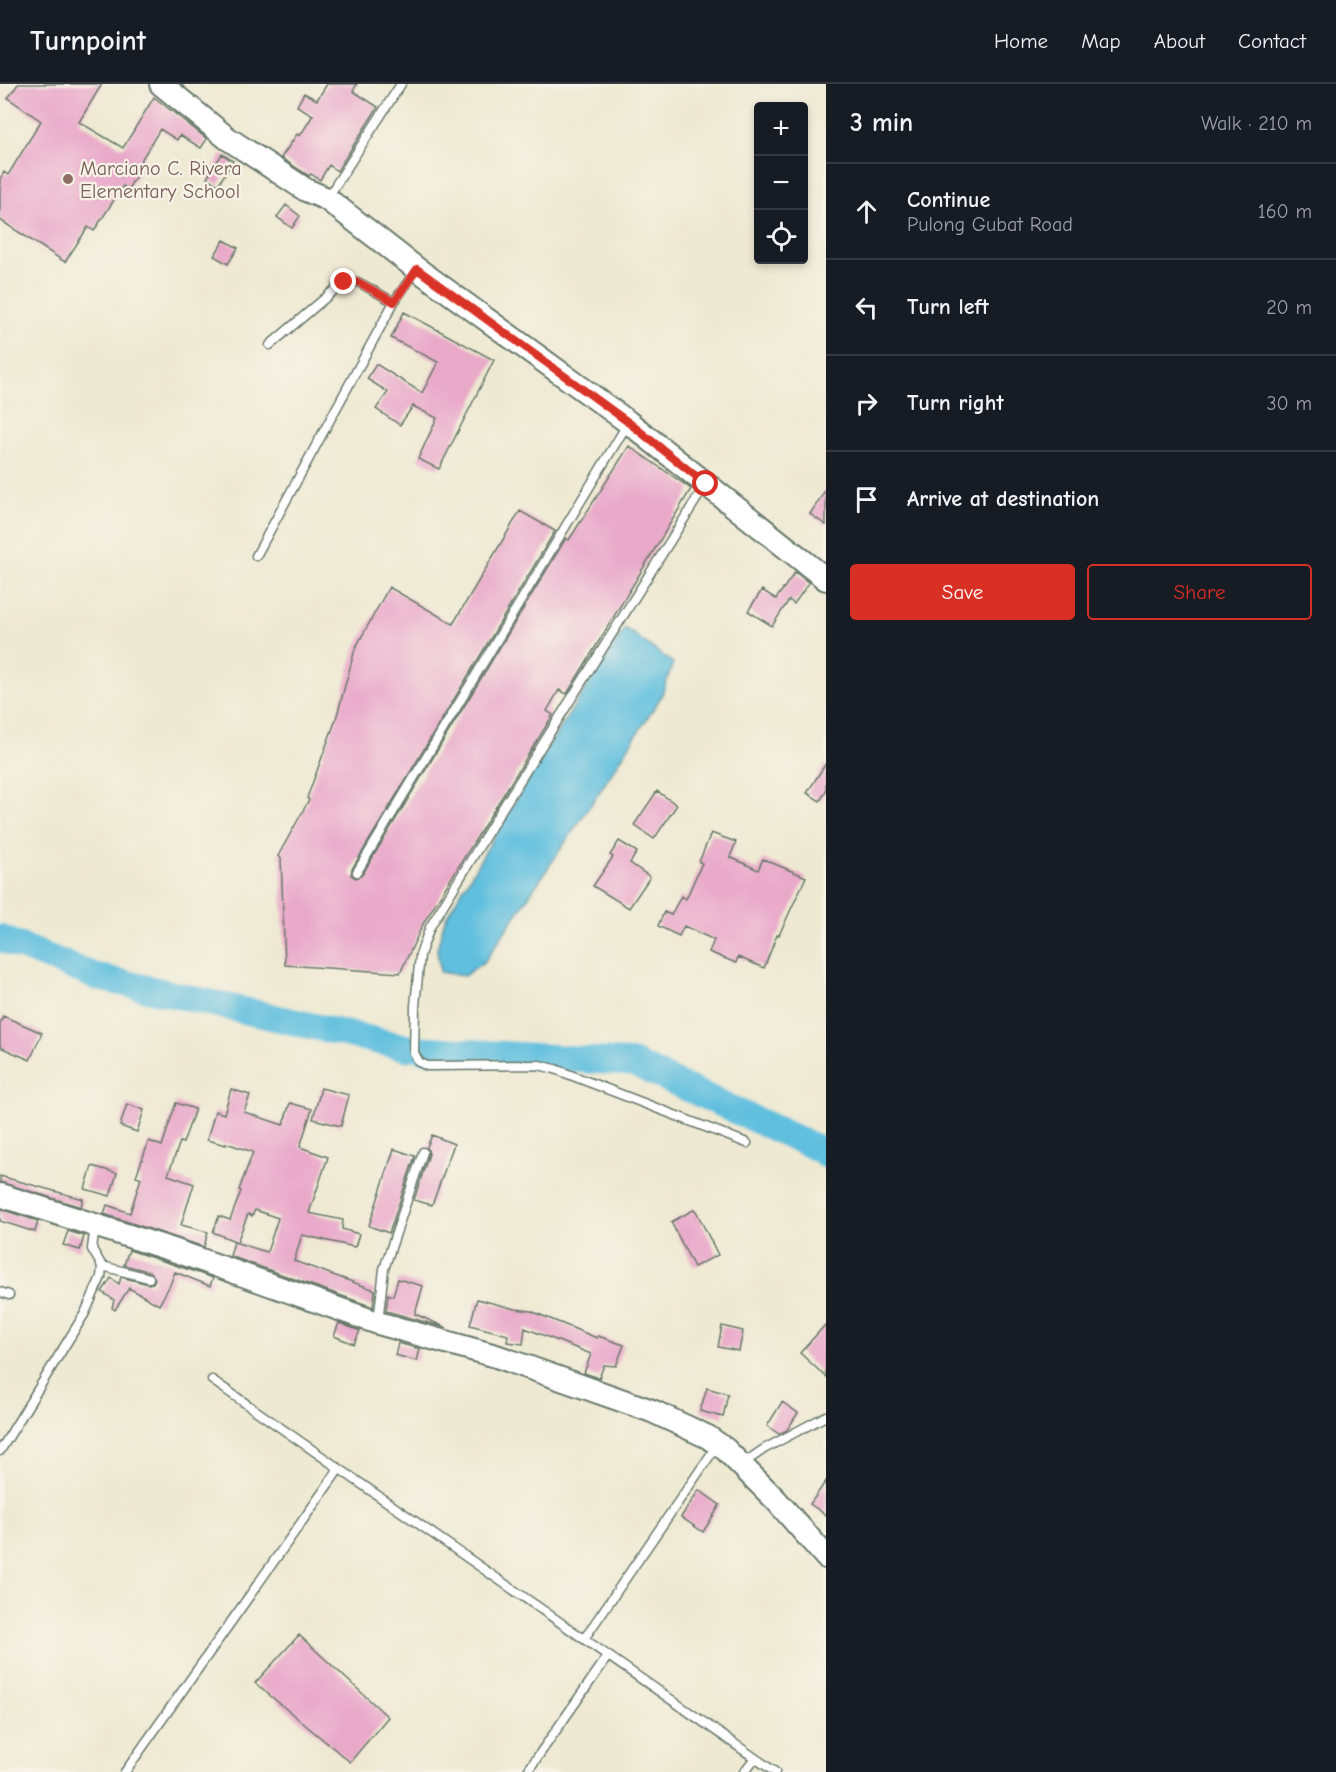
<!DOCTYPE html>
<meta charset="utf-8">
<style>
:root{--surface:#171b24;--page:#242831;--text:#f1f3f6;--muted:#9ea1a6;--line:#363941;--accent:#d93025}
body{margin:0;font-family:"Comic Neue",sans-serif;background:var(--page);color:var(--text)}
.controls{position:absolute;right:18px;top:18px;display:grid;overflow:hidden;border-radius:6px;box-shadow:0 3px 9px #0003}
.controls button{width:54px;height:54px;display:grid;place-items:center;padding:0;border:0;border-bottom:2px solid var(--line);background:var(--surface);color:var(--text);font:30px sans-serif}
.stop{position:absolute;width:18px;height:18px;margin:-14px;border:4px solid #d93025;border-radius:50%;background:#fff}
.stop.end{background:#d93025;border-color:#fff;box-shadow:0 2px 6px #0008}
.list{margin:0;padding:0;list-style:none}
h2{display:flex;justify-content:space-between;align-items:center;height:78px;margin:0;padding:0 24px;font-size:26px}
h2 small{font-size:20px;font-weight:400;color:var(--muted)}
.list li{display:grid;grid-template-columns:39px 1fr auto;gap:18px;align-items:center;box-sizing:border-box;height:96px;padding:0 24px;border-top:2px solid var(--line)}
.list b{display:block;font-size:22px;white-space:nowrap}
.list p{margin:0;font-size:20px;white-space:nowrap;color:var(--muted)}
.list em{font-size:20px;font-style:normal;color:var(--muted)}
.actions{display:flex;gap:12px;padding:18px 24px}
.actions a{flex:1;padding:14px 0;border:2px solid var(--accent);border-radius:6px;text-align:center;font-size:21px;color:var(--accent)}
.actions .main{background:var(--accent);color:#fff}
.icon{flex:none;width:33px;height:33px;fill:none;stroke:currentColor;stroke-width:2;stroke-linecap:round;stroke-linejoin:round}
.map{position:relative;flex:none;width:826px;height:1688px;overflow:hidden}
header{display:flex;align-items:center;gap:36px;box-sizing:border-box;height:84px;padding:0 30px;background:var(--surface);border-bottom:2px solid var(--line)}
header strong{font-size:28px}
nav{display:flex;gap:33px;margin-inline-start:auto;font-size:21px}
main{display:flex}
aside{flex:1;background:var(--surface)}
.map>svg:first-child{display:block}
.water{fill:#60bfde;stroke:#407e89;stroke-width:1.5}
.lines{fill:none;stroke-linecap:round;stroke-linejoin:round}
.river{stroke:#60bfde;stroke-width:27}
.building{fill:#e9a9c9}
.lane-casing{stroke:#67796b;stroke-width:11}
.secondary-casing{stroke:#67796b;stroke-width:26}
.lane{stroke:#fff;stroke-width:8}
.secondary{stroke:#fff;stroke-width:22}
.route{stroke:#d93025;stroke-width:8}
.education-dot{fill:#8d6e63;stroke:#f7f3e8;stroke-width:2}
.labels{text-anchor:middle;stroke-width:4.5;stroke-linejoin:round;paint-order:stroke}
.education-label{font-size:20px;fill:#785e54;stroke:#f7f3e8;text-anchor:start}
</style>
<header>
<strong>Turnpoint</strong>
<nav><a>Home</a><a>Map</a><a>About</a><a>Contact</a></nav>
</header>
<main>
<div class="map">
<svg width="826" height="1688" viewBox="0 0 826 1688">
<rect width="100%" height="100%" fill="#f7f3e8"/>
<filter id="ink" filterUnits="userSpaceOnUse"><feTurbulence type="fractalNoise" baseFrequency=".0167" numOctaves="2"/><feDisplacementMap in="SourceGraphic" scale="12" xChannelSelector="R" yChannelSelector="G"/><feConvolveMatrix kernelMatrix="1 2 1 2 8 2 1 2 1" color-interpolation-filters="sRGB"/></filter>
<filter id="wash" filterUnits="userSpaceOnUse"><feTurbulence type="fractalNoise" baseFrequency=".008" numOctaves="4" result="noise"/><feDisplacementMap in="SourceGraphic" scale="24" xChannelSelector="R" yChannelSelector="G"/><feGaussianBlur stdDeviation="1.35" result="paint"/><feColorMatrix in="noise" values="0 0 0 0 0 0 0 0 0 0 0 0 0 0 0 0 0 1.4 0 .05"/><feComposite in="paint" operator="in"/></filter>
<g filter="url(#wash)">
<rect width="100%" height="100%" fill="#eee9d2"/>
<!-- water -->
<path class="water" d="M625 544 673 579 661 613 598 710 485 877 464 892 440 888 437 865 445 835 542 672Z"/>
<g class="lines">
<!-- river -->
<path class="river" d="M0 854 97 893 408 964
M422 965 633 979 823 1067 826 1071"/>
</g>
<g id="blocks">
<!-- building -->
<path class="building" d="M18 0H102L79 38 123 64 154 13 207 55 201 64 180 51 177 56 160 45 137 83 140 85 128 105 123 102 94 147 88 143 65 178 0 136V95L4 88 8 91 41 37 8 14Z
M327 0H357L353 7 378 23 337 87 329 81 320 96 311 90 309 92 281 74 297 50 300 52 313 31 297 22 304 9 317 16Z
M222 70 233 77 218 101 207 94Z
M286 121 300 132 292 144 277 133Z
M224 156 238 164 228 180 214 172Z
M404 228 494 276 439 385 418 375 437 334 413 322 400 341 376 325 388 308 367 295 376 280 422 309 438 278 391 254Z
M629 362 691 405 567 610 559 606 547 627 553 631 424 838 400 889 285 881 281 774 278 772 309 716 307 714 336 635 355 565 389 503 453 540 520 427 555 447 352 785 351 791 356 794 362 791 566 454 569 456Z
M826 405V441L810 430Z
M795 488 809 499 794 520 789 516 772 542 748 527 762 506 776 515Z
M826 679V707L820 717 807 709Z
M657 707 677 721 654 755 634 741Z
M711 749 736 758 730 773 758 786 763 775 806 793 779 851H777L764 884 738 873 736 879 709 868 714 856 684 842 679 852 658 842 664 828 671 831 681 812 686 815 702 779 699 778Z
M619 757 637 768 630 779 650 793 629 824 593 802 613 773 610 771Z
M3 932 42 949 30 976 0 963V939Z
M321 1004 349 1011 341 1042 313 1035Z
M231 1005 250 1011 244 1028 283 1041 290 1019 312 1025 300 1063 328 1073 309 1129 343 1136 342 1145 359 1150 355 1163 302 1151 294 1177 375 1206 373 1223 230 1172 234 1158 267 1168 278 1134 255 1126 252 1132 248 1130 237 1158 213 1148 219 1132 230 1136 241 1107 239 1106 253 1068 226 1059V1061L207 1056 215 1027 224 1030Z
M176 1019 195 1025 183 1059 180 1058 168 1091 194 1100 181 1141 208 1148 204 1163 104 1130 107 1121 130 1129 141 1094 136 1092 149 1057 162 1062Z
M127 1020 144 1026 137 1048 120 1042Z
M432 1051 454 1060 432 1121 414 1116 429 1070 427 1063Z
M394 1065 415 1072 389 1149 369 1142Z
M92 1082 117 1089 110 1112 85 1105Z
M0 1092 83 1115 81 1123 0 1098Z
M0 1125 38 1137 35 1148 0 1137Z
M695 1125 718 1171 694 1183 671 1138Z
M68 1147 84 1152 80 1166 63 1161Z
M129 1166 172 1180 213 1194 210 1202 175 1188 170 1201 159 1221 129 1204 115 1226 112 1224 114 1216 102 1208 111 1194 119 1200 121 1193 148 1200 153 1199 155 1195 151 1188 124 1181Z
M398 1195 423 1202 415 1230 447 1244 386 1227 388 1210 393 1212Z
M477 1215 515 1225 531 1227 597 1254 598 1252 624 1261 616 1282 604 1281 599 1294 584 1289 591 1270 525 1244 523 1260 507 1258 508 1251 470 1241Z
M339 1239 360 1247 354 1260 334 1252Z
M826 1240V1293L800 1269Z
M722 1242 743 1247 739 1267 718 1263Z
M398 1259 420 1265 417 1277 395 1271Z
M707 1304 728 1310 723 1333 700 1327Z
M782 1318 798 1329 787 1346 779 1350 767 1342Z
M826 1397V1431L810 1420Z
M699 1406 720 1421 703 1448 681 1433Z
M299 1551 388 1633 350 1678 255 1599Z"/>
</g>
</g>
<g filter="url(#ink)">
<use href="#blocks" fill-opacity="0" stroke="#67796b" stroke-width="1.5"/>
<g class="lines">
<!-- lane casing -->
<g class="lane-casing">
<path id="lane" d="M328 113 401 0
M270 261 344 198H358L394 218
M706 400 502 725 430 843 420 871 415 922 414 969 419 978 427 982 539 981 555 985 747 1059
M256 472 394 218 417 185
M357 788 628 339
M102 1182 149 1194
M0 1208 9 1211
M378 1238 384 1185 423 1068
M212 1296 775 1688
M0 1367 85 1229 101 1193 102 1182 92 1165 95 1141
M741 1381 764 1365 826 1332
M584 1555 718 1360
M125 1688 339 1385
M527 1688 608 1572
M744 1688 755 1674"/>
</g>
<!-- secondary casing -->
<g class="secondary-casing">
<path id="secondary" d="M161 0 227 54 306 106 327 115 417 185 628 338 826 495
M0 1111 176 1167 378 1239 496 1272 652 1327 708 1353 725 1365 776 1416 826 1473"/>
</g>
<!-- lane -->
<use href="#lane" class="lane"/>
<!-- secondary -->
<use href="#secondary" class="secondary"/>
</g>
</g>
<g class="lines" filter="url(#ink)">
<!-- route -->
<path class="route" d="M344 198H358L394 218 417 185 628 338 706 400"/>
</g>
<!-- markers -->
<circle class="education-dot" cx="68" cy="95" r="6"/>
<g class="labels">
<!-- education labels -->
<g class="education-label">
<text x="80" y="91">Marciano C. Rivera<tspan x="80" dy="23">Elementary School</tspan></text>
</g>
</g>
</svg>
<div class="controls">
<button>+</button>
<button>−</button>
<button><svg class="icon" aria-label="locate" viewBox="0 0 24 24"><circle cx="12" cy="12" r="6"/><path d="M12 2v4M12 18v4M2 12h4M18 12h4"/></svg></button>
</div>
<div class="stop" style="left:706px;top:400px"></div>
<div class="stop end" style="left:344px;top:198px"></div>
</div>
<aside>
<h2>3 min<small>Walk · 210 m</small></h2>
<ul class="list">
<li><svg class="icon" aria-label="ahead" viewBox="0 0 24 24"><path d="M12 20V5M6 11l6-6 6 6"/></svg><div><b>Continue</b><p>Pulong Gubat Road</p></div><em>160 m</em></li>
<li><svg class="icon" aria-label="left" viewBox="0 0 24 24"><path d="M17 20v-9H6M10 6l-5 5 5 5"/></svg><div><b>Turn left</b></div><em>20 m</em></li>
<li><svg class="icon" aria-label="right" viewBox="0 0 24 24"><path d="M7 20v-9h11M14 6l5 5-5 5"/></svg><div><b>Turn right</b></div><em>30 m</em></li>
<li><svg class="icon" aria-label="arrive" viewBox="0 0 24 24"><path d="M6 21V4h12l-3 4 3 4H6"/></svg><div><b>Arrive at destination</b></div></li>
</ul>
<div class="actions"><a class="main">Save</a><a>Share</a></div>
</aside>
</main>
